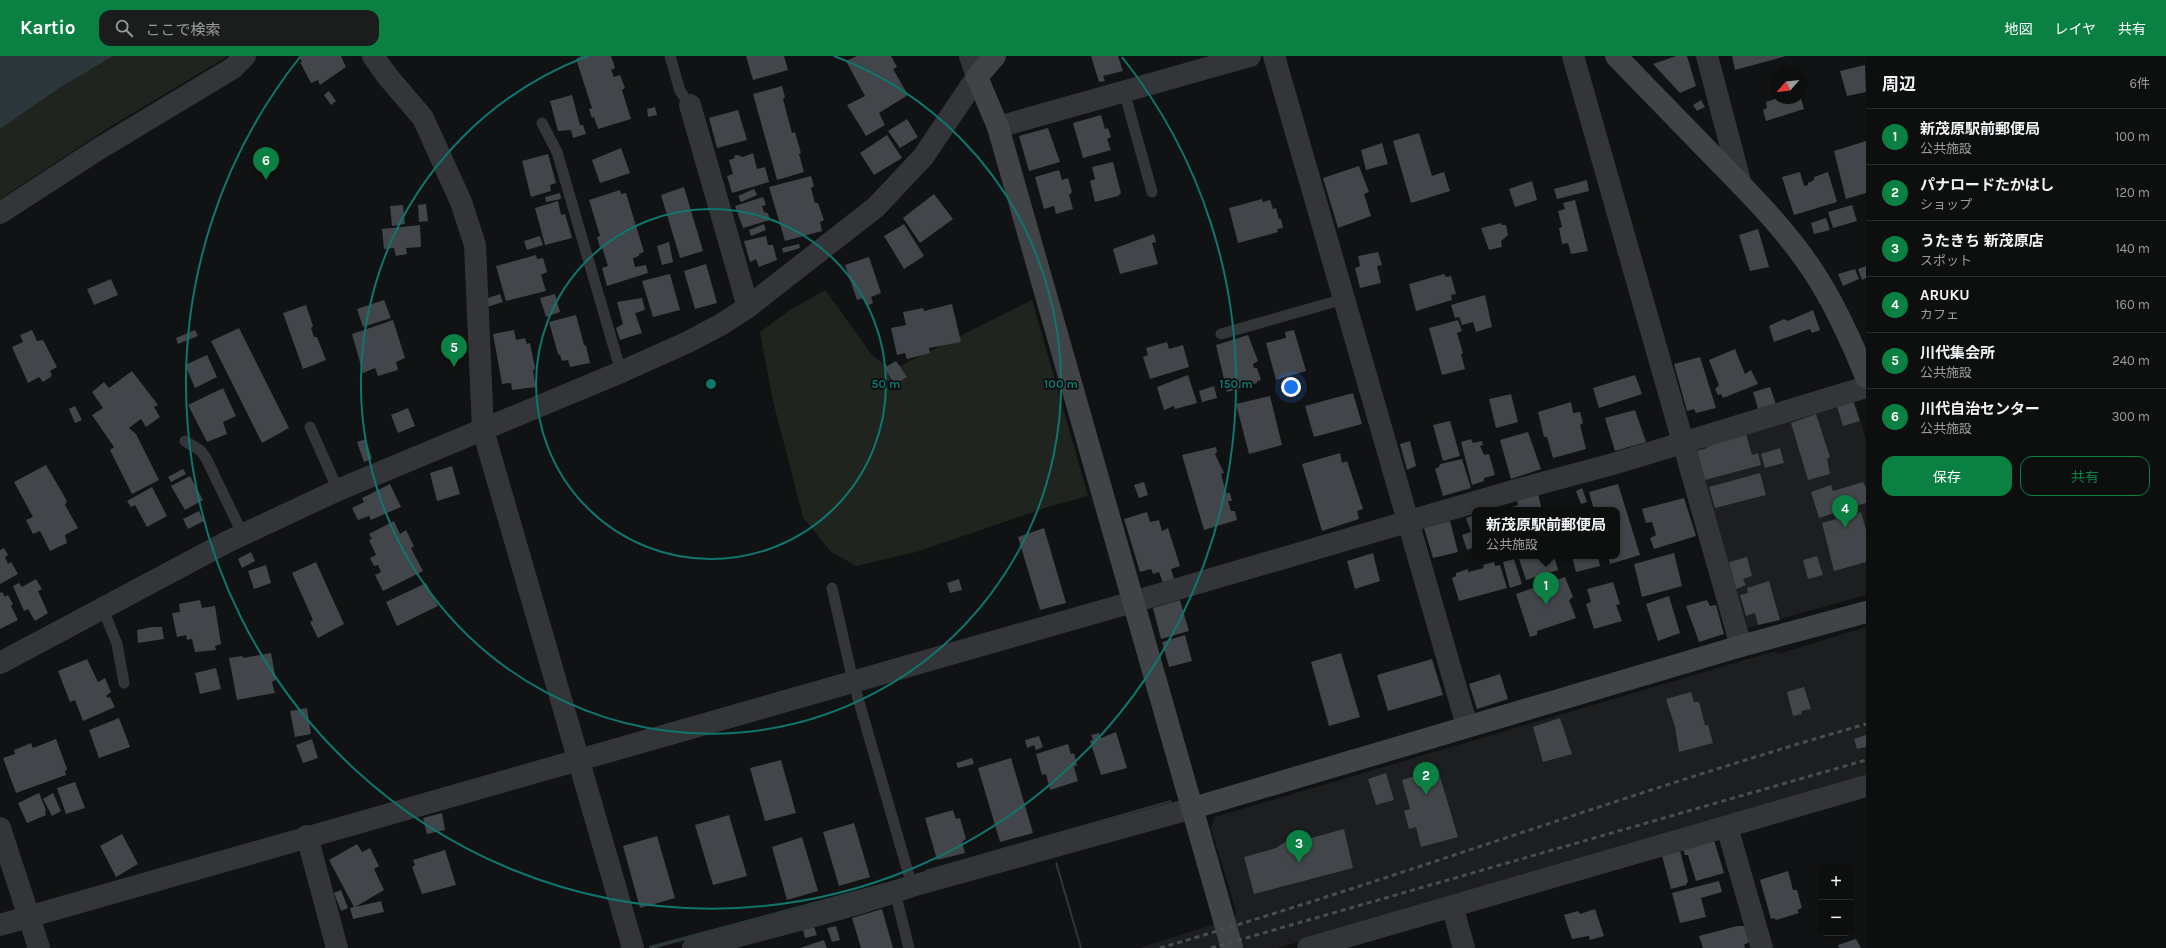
<!DOCTYPE html>
<html lang="ja">
<meta charset="utf-8">
<style>
:root{--surface:#0d0e0e;--page:#1b1c1c;--text:#f1f3f6;--muted:#9a9c9e;--line:#2d2e2e;--accent:#0b8043}
body{margin:0;font-family:Karla,"Noto Sans JP",sans-serif;background:var(--page);color:var(--text)}
.controls{position:absolute;right:12px;bottom:12px;display:grid;overflow:hidden;border-radius:8px;box-shadow:0 1px 3px #0004}
.controls button{width:36px;height:36px;display:grid;place-items:center;padding:0;border:0;border-bottom:1px solid var(--line);background:var(--surface);color:var(--text);font:20px sans-serif}
.compass{position:absolute;left:1770px;top:12px;width:36px;height:36px;border-radius:50%;background:var(--surface);box-shadow:0 1px 3px #0004;rotate:242deg}
.you{position:absolute;left:1291px;top:331px;width:14px;height:14px;margin:-10px;border:3px solid #fff;border-radius:50%;background:#1a73e8;box-shadow:0 0 0 6px #1a73e833}
.badge{display:grid;place-items:center;width:26px;height:26px;border-radius:50%;background:var(--accent);color:#fff;font-size:13px;font-weight:700}
.pin{position:absolute;translate:-50% -33px;filter:drop-shadow(0 1px 2px #0008)}
.pin::after{content:'';position:absolute;top:21px;width:14px;height:12px;background:inherit;clip-path:polygon(0 0,100% 0,50% 100%)}
.popup{position:absolute;left:1472px;top:451px;width:148px;height:52px;box-sizing:border-box;display:grid;place-content:center;border-radius:8px;background:var(--surface);filter:drop-shadow(0 1px 3px #0005);font-size:13px;white-space:nowrap;color:var(--muted)}
.popup b{font-size:15px;color:var(--text)}
.popup::after{content:'';position:absolute;left:50%;top:100%;margin-left:-8px;border:8px solid transparent;border-top-color:var(--surface)}
.list{margin:0;padding:0;list-style:none}
h2{display:flex;justify-content:space-between;align-items:center;height:52px;margin:0;padding:0 16px;font-size:17px}
h2 small{font-size:13px;font-weight:400;color:var(--muted)}
.list li{display:grid;grid-template-columns:26px 1fr auto;gap:12px;align-items:center;box-sizing:border-box;height:56px;padding:0 16px;border-top:1px solid var(--line)}
.list b{display:block;font-size:15px;white-space:nowrap}
.list p{margin:0;font-size:13px;white-space:nowrap;color:var(--muted)}
.list em{font-size:13px;font-style:normal;color:var(--muted)}
.actions{display:flex;gap:8px;padding:12px 16px}
.actions a{flex:1;padding:9px 0;border:1px solid var(--accent);border-radius:12px;text-align:center;font-size:14px;color:var(--accent)}
.actions .main{background:var(--accent);color:#fff}
.icon{flex:none;width:22px;height:22px;fill:none;stroke:currentColor;stroke-width:2;stroke-linecap:round;stroke-linejoin:round}
.map{position:relative;flex:none;width:1866px;height:892px;overflow:hidden}
header{display:flex;align-items:center;gap:24px;box-sizing:border-box;height:56px;padding:0 20px;background:var(--accent);color:#fff}
header strong{font-size:19px}
nav{display:flex;gap:22px;margin-inline-start:auto;font-size:14px}
.search{width:280px;height:36px;background:var(--page);display:flex;align-items:center;gap:10px;box-sizing:border-box;padding:0 14px;border-radius:12px;color:var(--muted);font-size:15px}
main{display:flex}
aside{flex:1;background:var(--surface)}
.map>svg:first-child{display:block}
.built{fill:#1d1e20}
.green{fill:#1f251e}
.water{fill:#2c373b}
.building{fill:#424549}
.lines{fill:none;stroke-linecap:round;stroke-linejoin:round}
.lane{stroke:#333538;stroke-width:11}
.street{stroke:#333538;stroke-width:22}
.secondary{stroke:#414447;stroke-width:22}
.rail{stroke:#4a4d50;stroke-width:3;stroke-dasharray:5 4;stroke-linecap:butt}
.ring{fill:none;stroke:#0f766e;stroke-width:2}
.centre{fill:#0f766e;stroke:#0c0d0e;stroke-width:2}
.ring-label{font-size:12px;text-anchor:middle;font-weight:bold;fill:#0f766e;stroke:#0c0d0e;stroke-width:3.5;stroke-linejoin:round;paint-order:stroke}
</style>
<header>
<strong>Kartio</strong>
<div class="search"><svg class="icon" aria-label="search" viewBox="0 0 24 24"><circle cx="10" cy="10" r="6"/><path d="M15 15l6 6"/></svg>ここで検索</div>
<nav><a>地図</a><a>レイヤ</a><a>共有</a></nav>
</header>
<main>
<div class="map">
<svg width="1866" height="892" viewBox="0 0 1866 892">
<rect width="100%" height="100%" fill="#111213"/>
<!-- built -->
<path class="built" d="M1854 342 1866 384V539L1748 572 1694 390Z
M1866 571V720L1278 892H1139L1234 862 1236 855 1211 772 1215 761 1775 595 1778 598Z"/>
<!-- green -->
<path class="green" d="M0 0H228L105 74 0 143Z
M825 234 872 299 885 309H902L1032 244 1088 440 1048 451 916 496 856 510 830 495 803 461 773 345 760 276 790 254Z"/>
<!-- water -->
<path class="water" d="M0 0H113L56 34 0 73Z
M1171 744 1172 746 926 817 925 814Z
M1057 806 1082 892H1080L1055 807Z
M895 824V827L656 892H649V890Z"/>
<!-- building -->
<path class="building" d="M299 0H341L346 11 320 29 318 24 311 27 300 6H302Z
M581 0H611L615 12 611 14 614 21 620 19 625 32 622 34 631 63 598 73 594 61 592 62 589 53 592 52 576 3Z
M746 0H784L788 14 753 24Z
M857 0H891L897 11 893 13 908 39 879 57 885 69 866 80 847 49 865 40 846 5Z
M1091 0H1118L1123 15 1103 20 1105 25 1099 26Z
M1676 0H1687L1696 30 1680 37 1653 8Z
M1732 0H1786L1735 14Z
M1865 9 1866 36 1847 40 1840 15Z
M782 30 785 41 783 43 792 77 795 76 801 97 799 98 804 116 777 124 753 38Z
M329 35 336 45 331 49 324 39Z
M572 39 580 69H583L586 78 573 82 571 74 558 75 550 45Z
M1778 42H1801L1804 53 1766 65 1763 54 1767 52 1766 46Z
M1701 44 1705 51 1697 55 1693 49Z
M655 51 657 59 648 61 647 53Z
M738 54 747 84 717 92 709 62Z
M1101 59 1105 73 1108 72 1111 81 1107 83 1111 94 1083 102 1073 67Z
M907 63 918 81 900 92 888 75Z
M1048 72 1060 106 1029 115 1019 80Z
M1419 77 1432 120 1444 116 1450 135 1411 147 1393 85Z
M887 79 902 102 874 119 860 97Z
M1866 85V137L1846 143 1834 95Z
M1382 87 1388 108 1366 114 1361 94Z
M621 92 630 117 600 127 592 104Z
M753 97 757 113 765 111 769 126 732 137 727 120 733 118 729 104 735 102 734 100 737 99 743 101Z
M548 98 556 127 550 129 551 135 531 141 522 105Z
M1113 106 1121 137 1118 140 1095 146 1090 125 1095 123 1092 111Z
M1359 110 1369 136 1364 138 1371 160 1338 172 1323 122Z
M1059 114 1062 124 1068 122 1072 136 1069 139 1073 153 1056 158 1054 150 1044 153 1035 121Z
M1800 116 1804 130 1808 129V127L1814 124V121L1828 116 1837 146 1794 159 1782 121Z
M811 120 814 130 811 132 815 147H818L824 164 820 166 822 175 785 185 769 131Z
M1587 124 1589 135 1557 143 1554 133Z
M1532 125 1537 144 1515 151 1509 133Z
M684 131 703 195 680 202 661 139Z
M754 133 757 139 741 146 738 140Z
M620 134 621 138 626 137 644 196 639 198V200L633 202 635 211 646 209 648 217 607 230 602 212 608 210 602 191 600 192 597 181 600 180 589 144Z
M560 137 561 143 546 146 545 141Z
M934 138 953 163 920 187 903 162Z
M763 141 766 149 762 150 764 156 768 157 770 164 743 172 735 150Z
M1262 143 1263 146 1270 144 1273 153 1276 152 1279 163H1281L1283 172 1277 173 1278 176 1238 187 1229 152Z
M1575 144 1588 195 1571 198 1568 187 1562 188 1559 172 1562 171 1558 155 1565 153 1563 147Z
M558 145 561 159 565 158 572 182 545 189 535 152Z
M426 148 428 165 419 166 418 149Z
M403 149 405 168 392 170 390 150Z
M1852 149 1857 165 1833 172 1828 156Z
M1826 162 1830 174 1814 178 1811 167Z
M1501 167 1502 169H1506L1508 179 1501 185 1502 191 1489 194 1481 172Z
M764 168 766 174 751 180 749 174Z
M904 168 924 200 904 213 884 180Z
M420 169 421 191 406 192 407 198 396 200 394 192 384 193 382 173Z
M1758 173 1769 211 1750 215 1739 179Z
M1154 178 1156 186 1152 187 1158 208 1120 218 1113 193Z
M540 180 543 189 527 194 524 185Z
M766 180 768 189H773L777 204 759 211 756 203 750 206 744 185Z
M669 186 673 206 662 209 657 190Z
M799 188 800 192 783 197 782 192Z
M1378 196 1382 209 1377 210 1381 227 1360 232 1355 212 1360 210 1358 200Z
M536 199 537 203 543 202 547 216 541 219 546 235 506 245 496 210Z
M869 201 881 237 871 241 873 247 867 250 863 242 857 244 845 209Z
M706 208 717 247 695 253 684 215Z
M1866 210V222L1862 224 1858 213Z
M1855 213 1859 223 1843 230 1838 218Z
M670 218 680 254 653 261 642 225Z
M1444 218 1446 221 1451 220 1456 238 1451 239 1452 244 1416 255 1409 228Z
M111 223 118 239 94 249 87 233Z
M500 238 503 246 487 251 485 243Z
M555 238 560 256 546 261 540 242Z
M1485 239 1492 271 1476 276 1473 266 1462 269 1459 261 1455 262 1451 249Z
M642 242 645 254 635 257 642 277 620 284 616 272 623 268 617 246Z
M384 244 391 262 363 271 357 253Z
M952 248 961 286 929 292 930 297 907 303 905 297 897 299 891 272 906 269 903 256 923 252 924 255Z
M306 249 313 270 311 272 314 281H317L326 304 303 313 283 257Z
M1813 254 1820 274 1812 277 1810 273 1774 286 1769 270 1784 263 1788 265Z
M576 259 584 289 586 290 590 307 570 311 568 304 562 305 560 299 558 298 549 266Z
M393 264 405 302 396 306 398 314 378 320 375 312 363 317 352 278Z
M1458 264 1462 275 1457 277 1463 297 1461 298 1465 313 1442 319 1429 272Z
M239 272 289 372 262 387 211 285Z
M32 274 37 285 43 284 57 311 50 315 52 320 43 326 39 321 28 327 12 291 23 286 20 279Z
M195 274 198 280 178 288 176 282Z
M514 274 516 284 525 282 527 288 530 287 535 312 533 315 536 331 512 334 511 327 502 328 493 278Z
M1294 274 1306 315 1276 324 1266 287 1286 282 1285 276Z
M1248 279 1258 305 1253 308 1254 312H1257L1261 324 1257 325V327L1227 336 1216 289Z
M1167 286 1169 293 1183 289 1189 311 1150 323 1143 301 1148 299 1146 292Z
M1735 293 1745 318 1751 314 1758 328 1723 342 1721 338 1718 339 1715 333 1719 329 1709 304Z
M207 299 217 321 195 332 185 309Z
M1700 301 1716 352 1696 357 1694 353 1687 355 1674 308Z
M896 305 907 321 895 328 884 312Z
M132 315 158 349 154 351 160 361 146 371 141 363 129 372 136 378 159 424 132 438 110 394 114 391 92 359 103 352 92 336 104 326 109 332Z
M1188 319 1197 347 1175 353 1174 350 1164 354 1157 331Z
M1635 319 1642 338 1599 352 1593 332Z
M1214 330 1217 342 1202 346 1199 335Z
M1770 331 1777 351 1759 356 1753 336Z
M223 332 236 360 223 366 227 378 207 386 188 349Z
M1353 337 1362 368 1314 381 1305 350Z
M1511 338 1518 366 1496 372 1489 343Z
M1270 340 1282 389 1249 398 1236 348Z
M1853 345 1860 365 1843 370 1837 350Z
M1571 346 1573 357 1580 356 1583 367 1580 369 1586 393 1553 402 1547 381H1544L1538 356Z
M75 350 82 364 75 367 69 353Z
M408 352 415 370 398 377 391 359Z
M1635 354 1646 386 1615 395 1605 362Z
M1816 358 1830 401 1827 403 1830 418 1808 424 1791 367Z
M1450 365 1460 400 1443 405 1433 369Z
M1528 376 1541 413 1511 423 1500 384Z
M1746 378 1752 399 1758 397 1761 409 1705 424 1697 395 1707 392V389Z
M366 383 372 403 364 406 357 386Z
M1471 383 1473 387 1482 385 1483 389 1480 390 1484 399 1489 398 1495 419 1484 422V425L1472 429 1461 386Z
M1410 385 1416 410 1407 414 1400 388Z
M1216 391 1217 396 1215 398 1224 417 1221 418 1226 437H1230L1232 445H1228L1231 455H1235L1237 464 1204 474 1182 399Z
M1780 392 1784 407 1765 412 1761 398Z
M1340 397 1342 407 1347 405 1363 453 1357 455 1359 463 1322 475 1302 408Z
M1462 403 1471 432 1443 440 1435 413 1439 411 1440 408Z
M46 409 67 445 65 449 78 472 65 479 67 487 50 495 40 475 33 478 26 464 33 461 14 426Z
M452 410 460 438 437 445 430 417Z
M183 413 186 418 171 426 168 421Z
M1760 417 1766 439 1715 452 1709 431Z
M190 420 203 444 185 454 171 430Z
M1144 426 1148 439 1139 442 1134 429Z
M1863 426 1866 432V447L1819 462 1811 436 1831 429 1833 435Z
M390 428 401 451 371 464 369 460 358 464 352 452 364 446 362 442Z
M1618 428 1640 499 1610 508 1608 500H1617V454H1594L1589 436Z
M152 431 167 460 147 471 135 449 131 451 127 445Z
M1582 432 1587 446 1581 448 1576 435Z
M1538 438 1542 454H1502L1518 449 1517 444Z
M1684 442 1696 480 1654 493 1650 482 1656 479 1652 466 1646 467 1642 453Z
M199 455 204 465 188 473 183 463Z
M1147 456 1150 466 1159 464 1162 475 1168 472 1180 510 1171 513 1174 523 1163 527 1159 516 1153 518 1151 513 1140 516 1124 463Z
M1861 456 1866 474V506L1834 515 1822 467Z
M1475 459V491L1467 494 1462 479 1471 476 1466 462Z
M394 465 400 478 406 474 414 490 411 492 423 515 383 535 375 519 381 516 378 509 374 510 370 502 376 499 369 484 372 483 369 478Z
M1450 465 1458 496 1433 502 1424 472Z
M1044 472 1066 547 1040 554 1018 481Z
M4 492 8 499 5 501 8 508 11 506 18 518 0 528V494Z
M251 496 255 505 242 512 238 503Z
M1373 497 1380 525 1355 533 1347 505Z
M1674 497 1682 530 1642 541 1634 508Z
M1518 500H1554L1558 514 1526 524Z
M1572 500H1598L1600 510 1576 516Z
M1817 500 1823 519 1808 523 1803 504Z
M1747 501 1752 520 1743 523 1746 529 1736 533 1729 506Z
M1514 503 1522 528 1510 532 1503 506Z
M316 506 344 568 318 582 310 566 313 564 292 517Z
M1494 506 1495 510 1500 509 1507 532 1459 545 1452 522 1456 520V517L1468 513V516L1484 512 1483 509Z
M266 509 271 527 254 533 248 515Z
M1565 521 1573 541 1569 544 1576 562 1537 575V579L1530 581 1516 538Z
M36 523 42 533 38 535 48 557 35 565 28 553 24 555 13 530 19 527 22 531Z
M959 523 962 534 950 537 947 527Z
M1769 525 1780 564 1758 569 1755 557 1746 560 1740 539 1748 537 1747 532Z
M1613 526 1620 548 1616 549 1622 565 1594 573 1586 548 1591 546 1587 533Z
M426 527 438 550 397 570 386 546Z
M2 536 5 541 8 539 13 548 11 550 18 564 0 573V537Z
M1669 540 1680 577 1658 585 1646 548Z
M200 544 202 552 215 550 221 588 215 590 216 594 195 596 192 583 187 584 186 579 177 581 172 557 180 556 179 548Z
M1180 544 1189 575 1161 583 1153 552Z
M1707 544 1710 550 1716 549 1724 578 1699 586 1686 550Z
M152 571H162L164 583 138 587 137 574Z
M1185 579 1192 605 1169 611 1162 586Z
M271 597 276 624 272 626 275 637 237 644 229 602 242 600 243 602Z
M1341 597 1360 661 1329 670 1311 606Z
M87 603 98 626 105 622 111 636 106 640 108 642 110 641 115 651 83 665 75 644 70 646 58 615Z
M1432 603 1443 639 1388 655 1377 619Z
M216 612 221 633 200 638 195 617Z
M1500 618 1508 643 1477 653 1469 628Z
M1804 631 1811 653 1801 655 1802 658 1793 660 1787 636Z
M1691 636 1694 646H1699L1705 669H1708L1713 687 1679 696 1675 671 1666 643Z
M307 652 311 678 295 681 290 655Z
M119 662 130 691 99 702 89 674Z
M1560 662 1572 698 1543 706 1533 671Z
M1116 676 1127 712 1101 719 1090 685 1093 684 1091 679 1099 677 1101 682Z
M1866 679V691L1857 693 1854 683Z
M1039 680 1043 691 1036 694 1034 689 1027 692 1025 684Z
M56 683 67 713 65 715 66 719 16 737 3 702 15 698 14 694 31 687 33 692Z
M312 683 318 702 303 707 296 689Z
M1068 688 1071 698 1074 697 1077 709 1074 711 1078 725 1050 734 1046 718 1042 719 1036 698Z
M972 702 974 708 958 712 956 707Z
M1011 702 1033 777 1000 786 978 712Z
M781 704 796 757 765 765 750 712Z
M1438 714 1458 781 1421 791 1416 771 1409 773 1404 755 1410 753 1402 724 1415 720 1416 717Z
M1386 717 1394 744 1376 749 1368 723Z
M75 726 85 752 66 758 57 732Z
M39 737 46 754 45 756 46 759 27 767 18 747Z
M53 737 61 755 52 760 43 743Z
M953 754 956 763 960 762 966 783 962 786 965 797 937 804 925 762Z
M442 757 445 774 427 778 423 762Z
M729 759 747 820 713 829 695 769Z
M854 767 870 821 839 830 823 776Z
M1344 773 1353 812 1254 838 1244 801 1276 792 1285 786 1293 787Z
M122 778 138 808 116 821 100 790Z
M657 780 675 842 640 852 623 790Z
M802 781 818 835 787 844 772 791Z
M1714 784 1724 817 1696 825 1688 799H1685L1683 793Z
M357 788 362 796 370 792 379 810 374 813 384 834 355 851 381 845 384 856 353 863 350 852 354 851 329 804Z
M445 794 456 829 422 838 412 811 415 809 413 804Z
M1680 795 1688 825 1686 829 1671 833 1662 800Z
M1788 815 1793 834H1797L1802 852 1797 854 1799 857 1776 864 1774 862 1771 863 1760 824Z
M1719 825 1722 836 1701 842 1706 861 1680 867 1672 837Z
M341 834 348 852 341 855 334 837Z
M882 853 893 892H861L852 862Z
M1595 853 1604 880 1590 884 1589 880 1572 883 1564 859 1578 855 1580 858Z
M836 870 840 884 832 886 827 872Z
M1737 870H1744L1749 886 1744 889 1745 892H1703L1699 880Z
M814 871 817 879 805 882 803 874Z
M1856 883 1861 892H1839L1838 889Z
M824 884 827 892H800Z"/>
<g class="lines">
<!-- lane -->
<path class="lane" d="M670 0 680 35 690 49
M1124 35 1152 136
M542 67 557 96 621 316
M1221 278 1344 243
M310 371 338 434
M185 385 201 395 206 402 243 479
M832 532 853 625 912 830
M103 553 117 588 124 627
M895 836 909 892"/>
<!-- street -->
<path class="street" d="M373 0 388 21 423 62 461 146 475 189 483 374 633 892
M1274 0 1467 670
M1573 0 1741 590
M1707 0 1741 129
M690 49 748 251
M998 71 1250 0
M0 157 97 94 233 12 245 0
M0 607 229 485 338 434 621 316 688 286 722 268 748 251 876 151 923 101 977 21 970 0
M1727 771 1762 892
M0 772 39 892
M307 780 337 892
M1452 850 1464 892
M0 869 1133 546 1509 436 1613 408 1866 331
M693 892C767 872 841 855 912 830L1193 752
M1308 892 1866 730"/>
<!-- secondary -->
<path class="secondary" d="M995 0 977 21 998 71 1232 892
M1616 0C1650 35 1684 70 1718 105 1752 140 1786 174 1813 215 1835 248 1851 284 1866 321
M1193 752 1741 590 1866 556"/>
<!-- rail -->
<path class="rail" d="M1160 892C1397 823 1628 736 1866 668
M1211 892 1866 704"/>
</g>
<!-- distance rings -->
<g class="ring">
<circle cx="711" cy="328" r="175"/>
<path d="M834 0A350 350 0 1 1 588 0"/>
<path d="M1122 1A525 525 0 1 1 300 1"/>
</g>
<circle cx="711" cy="328" r="6" class="centre"/>
<g class="ring-label">
<text x="886" y="332">50 m</text>
<text x="1061" y="332">100 m</text>
<text x="1236" y="332">150 m</text>
</g>
</svg>
<div class="controls">
<button>+</button>
<button>−</button>
</div>
<svg class="compass" viewBox="-18 -18 36 36"><path d="M0-13l5 13h-10z" fill="#e53935"/><path d="M0 13l5-13h-10z" fill="#9a9c9e"/></svg>
<div class="you"></div>
<div class="pin badge" style="left:1546px;top:549px">1</div>
<div class="popup"><b>新茂原駅前郵便局</b>公共施設</div>
<div class="pin badge" style="left:1426px;top:739px">2</div>
<div class="pin badge" style="left:1299px;top:807px">3</div>
<div class="pin badge" style="left:1845px;top:472px">4</div>
<div class="pin badge" style="left:454px;top:311px">5</div>
<div class="pin badge" style="left:266px;top:124px">6</div>
</div>
<aside>
<h2>周辺<small>6件</small></h2>
<ul class="list">
<li><span class="badge">1</span><div><b>新茂原駅前郵便局</b><p>公共施設</p></div><em>100 m</em></li>
<li><span class="badge">2</span><div><b>パナロードたかはし</b><p>ショップ</p></div><em>120 m</em></li>
<li><span class="badge">3</span><div><b>うたきち 新茂原店</b><p>スポット</p></div><em>140 m</em></li>
<li><span class="badge">4</span><div><b>ARUKU</b><p>カフェ</p></div><em>160 m</em></li>
<li><span class="badge">5</span><div><b>川代集会所</b><p>公共施設</p></div><em>240 m</em></li>
<li><span class="badge">6</span><div><b>川代自治センター</b><p>公共施設</p></div><em>300 m</em></li>
</ul>
<div class="actions"><a class="main">保存</a><a>共有</a></div>
</aside>
</main>
